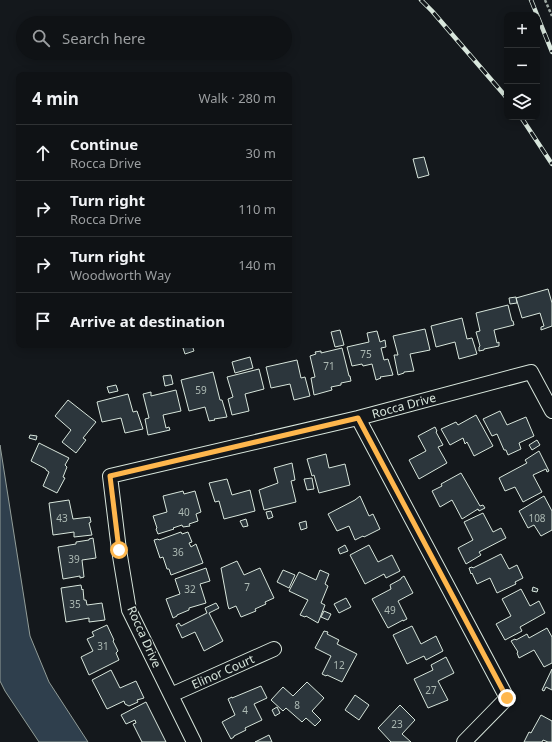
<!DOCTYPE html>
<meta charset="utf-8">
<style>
:root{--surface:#0f1215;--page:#181b1e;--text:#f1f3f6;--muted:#9b9ea0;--line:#2f3234}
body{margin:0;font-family:"Noto Sans",sans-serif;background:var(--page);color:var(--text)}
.controls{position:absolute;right:12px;top:12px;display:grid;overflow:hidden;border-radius:8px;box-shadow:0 2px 10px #0003}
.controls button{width:36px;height:36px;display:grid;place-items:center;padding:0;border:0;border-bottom:1px solid var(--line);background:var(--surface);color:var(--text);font:20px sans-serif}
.stop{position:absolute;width:12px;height:12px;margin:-9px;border:3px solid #ffb74d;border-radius:50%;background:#fff}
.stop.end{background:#ffb74d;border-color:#fff;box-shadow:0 1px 4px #0008}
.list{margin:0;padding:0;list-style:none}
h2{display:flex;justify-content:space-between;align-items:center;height:52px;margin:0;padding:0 16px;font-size:17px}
h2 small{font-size:13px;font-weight:400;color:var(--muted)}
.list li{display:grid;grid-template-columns:26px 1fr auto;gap:12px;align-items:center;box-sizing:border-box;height:56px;padding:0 16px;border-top:1px solid var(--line)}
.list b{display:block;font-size:15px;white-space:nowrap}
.list p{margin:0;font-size:13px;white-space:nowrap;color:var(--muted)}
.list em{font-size:13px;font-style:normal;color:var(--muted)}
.icon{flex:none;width:22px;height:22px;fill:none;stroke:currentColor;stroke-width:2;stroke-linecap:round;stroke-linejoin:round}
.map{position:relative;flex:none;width:552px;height:742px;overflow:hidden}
.search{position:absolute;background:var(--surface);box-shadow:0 2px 10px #0003;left:16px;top:16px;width:276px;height:44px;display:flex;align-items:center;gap:10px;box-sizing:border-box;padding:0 14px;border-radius:22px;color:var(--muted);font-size:15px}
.panel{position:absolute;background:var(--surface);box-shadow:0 2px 10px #0003;left:16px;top:72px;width:276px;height:276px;border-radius:8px}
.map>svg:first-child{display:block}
.water{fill:#2f3f4d;stroke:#939e99}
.building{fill:#2c363c;stroke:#d8e6dc}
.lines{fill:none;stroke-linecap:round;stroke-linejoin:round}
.street-casing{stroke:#d8e6dc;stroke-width:16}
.path{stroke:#9da8a2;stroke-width:2.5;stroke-dasharray:3 2;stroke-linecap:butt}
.street{stroke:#14181c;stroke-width:14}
.rail-casing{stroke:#d8e6dc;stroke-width:4.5}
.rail{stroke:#14181c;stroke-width:3;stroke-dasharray:9;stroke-linecap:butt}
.route{stroke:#ffb74d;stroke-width:5}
.labels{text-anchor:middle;stroke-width:3;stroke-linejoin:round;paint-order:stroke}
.number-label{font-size:10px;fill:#adbab4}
.street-label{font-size:12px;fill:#d8e6dc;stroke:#14181c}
</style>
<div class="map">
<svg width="552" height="742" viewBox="0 0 552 742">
<rect width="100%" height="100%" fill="#14181c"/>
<!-- water -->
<path class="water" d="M0 445 30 636 49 682 88 742H39L5 691 0 681Z"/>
<!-- building -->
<path class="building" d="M424 157 429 175 418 178 413 159Z
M548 289 552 303V326L541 330V327L544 326 540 313 522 318 516 298Z
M516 297 517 303 510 304 509 298Z
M508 305 512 321H513L514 325 494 330 497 343 499 342V346L484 349V350L479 351V347L480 346 476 332 480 331 476 313Z
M462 318 467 339 472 338 477 354 459 359 455 342 436 347 431 326Z
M425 329 430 350 410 354 414 371 404 372V373L398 375 394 355H398L393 336Z
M340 330 344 345 335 347 331 332Z
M377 331 380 342 385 340 386 347 381 348 384 360 388 359 393 375 380 377 381 378 376 380 372 364 363 366 362 364 352 366 347 347 369 342 367 333Z
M192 345 194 351 185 354 183 348Z
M342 348 349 376H350L351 381 341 383V385L331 387 332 390 314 395 311 378 315 377 310 356 316 354 315 352 321 351V353Z
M250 357 253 368 235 373 232 362Z
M297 360 301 378 305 377 310 396 294 400 290 384 271 388 266 367Z
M259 369 264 389 245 394 249 411 232 415 228 399 233 397 227 377Z
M213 372 220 400H222L227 417 214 419 215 420 209 421 205 407 189 411 181 380Z
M171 375 173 384 165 386 163 376Z
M116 385 118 391 109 393 107 387Z
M176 390 181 411 163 415 166 428 169 427 170 430 148 435 145 419 149 418 143 394 151 392V396Z
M128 394 133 412 137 411 143 429 125 433 121 418 102 422 97 402Z
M68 400 96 422 83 438 86 440 76 453 62 442 71 430 55 416Z
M500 411 507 425 526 417 534 436 519 443 521 449 508 455 506 450H504L497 434 492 436 483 419Z
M476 415 493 446 474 456 467 442 465 444 463 438 450 445 441 429 456 422 458 425Z
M435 427 437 431 436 432 443 445 438 447 447 463 419 479 409 460 426 451 418 436Z
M30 435 37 436 36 440 29 438Z
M537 440 540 445 532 450 529 445Z
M39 443 69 458 65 465 67 467 63 477 65 478 57 493 43 486 49 472 46 470V469L31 461Z
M539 451 549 471 547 472 546 469 533 475 542 492 523 502 515 487 505 491 499 478 527 463 525 460Z
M326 454 329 468 345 464 350 485 319 493 314 475 312 476 307 459Z
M292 463 295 480 291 481 296 502 264 510 259 490 278 483 274 468Z
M461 473 480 506 483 505 485 508 479 511 478 509 462 519 452 500 440 507 432 491 442 486 441 484Z
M312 478 314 489 307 490 304 479Z
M227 479 232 495 250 490 255 511 224 519 219 501 215 502 209 483Z
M183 491 184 494 195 491 201 512 196 514 198 521 189 524 190 526 183 527 182 525 173 528 174 529 158 534 156 529 157 528 153 516 167 512 163 496Z
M360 496 369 516 373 514 380 529 364 537 363 536 355 540 349 526 337 531 328 514 355 500Z
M544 496 552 511V530L541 536 534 525 528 528 519 511Z
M69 500 73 519 90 517 91 522 89 523 92 535 74 537V532L53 535 49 503Z
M271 511 273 517 268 519 266 512Z
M483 513 493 532 501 528 506 538 479 552 481 555 466 564 458 548 473 540 464 522Z
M246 519 248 526 243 527 240 521Z
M306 521 307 528 301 530 299 523Z
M181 532 182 534 188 532 192 542 189 543 191 547 196 544 203 563 171 575 169 569H167L163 557 160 558 154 540 158 539 159 540Z
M93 538 96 558 82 560 84 577 80 578V576L63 579 58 547 76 544V542L89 540V539Z
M345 545 348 551 340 554 338 549Z
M369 545 378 562 392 555 400 571 386 578 384 574 365 584 350 555Z
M501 554 509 569 517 565 523 578 515 582 516 584 497 593 490 578 477 584 472 573 471 574 469 568 472 567 473 568Z
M237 561 244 575 260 568 274 598 265 602 266 604 255 609 256 611 241 617 236 606 229 609 228 606 221 568Z
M206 568 210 581 200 584 206 603 189 608V610L177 615V616L173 618 166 599 180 594 175 579Z
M283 570 295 575 289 588 277 582Z
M320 570 329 574 325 584 328 586 321 603 325 605 318 623 306 616 305 617 300 615 308 600 289 591 299 572 316 580Z
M404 576 413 593 398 601 407 619 403 621V620L388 628 372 599 391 589 390 585 401 579V578Z
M81 585 82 590 83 589 84 600H86L87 605 102 603 105 620 89 622V618L66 622 61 588Z
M533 587 538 589 537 592 532 591Z
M521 589 530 606 539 601 545 613 520 627 522 631 505 640 496 624 511 616 502 599Z
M346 598 351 607 339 613 334 604Z
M216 603 219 608 209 613 223 641 204 651 195 632 182 638 176 625 179 623 181 626 207 613 205 608Z
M324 611 331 614 328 620 321 617Z
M107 625 114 640 113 641 118 651 116 653 119 660 89 675 81 657 93 651 87 639 94 636 92 632Z
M412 626 421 644 436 636 443 651 426 660 424 656 407 664 393 635Z
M547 628 552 637V663L544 667 534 650 519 658 517 653 518 652 511 641 515 639 516 640 527 634 529 638Z
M324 631 328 632 327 634 339 640 337 644 357 654 342 682 327 675 326 676 322 674 331 656 315 648Z
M446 657 454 673 438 681 448 700 428 708 414 679 433 670 431 665Z
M552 669V690L546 687 544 691 542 690Z
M111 670 120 688 136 681 144 698 137 700 138 702 129 706 125 704 124 701 107 709 92 680Z
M307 682 324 698 312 711 321 720 315 726 306 718 302 722 286 708 283 711 271 700 283 687 293 696Z
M261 686 267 698 254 704 262 720 245 728 246 730 234 736V737L231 739 222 722 235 715 228 699 232 697V698Z
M355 695 369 705 359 720 345 710Z
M146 702 166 742H142L133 724 136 723 135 720 126 724 121 715Z
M400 705 415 720 402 734 411 742H391L378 728Z
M277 707 280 713 275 716 272 710Z
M541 715 552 721V742H548L543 740 542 742H524L529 732 531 733Z
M269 735 272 742H255Z"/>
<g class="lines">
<!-- street casing -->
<g class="street-casing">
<path id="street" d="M358 418 507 698 464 742
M171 695 274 649
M194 742 129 610 119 550 110 476 358 418 531 372 552 411"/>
</g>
<!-- path -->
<path class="path" d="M545 0 552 16"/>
<!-- street -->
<use href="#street" class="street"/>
<!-- rail casing -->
<g class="rail-casing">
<path id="rail" d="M421 0 432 11 507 98
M531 0 552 52
M521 117 552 164"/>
</g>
<!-- rail -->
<use href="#rail" class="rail"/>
</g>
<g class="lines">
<!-- route -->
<path class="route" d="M119 550 110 476 358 418 507 698"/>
</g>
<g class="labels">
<!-- number labels -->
<g class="number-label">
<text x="366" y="358">75</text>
<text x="329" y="370">71</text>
<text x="201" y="394">59</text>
<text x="184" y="516">40</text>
<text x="62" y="522">43</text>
<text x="537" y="522">108</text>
<text x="178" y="556">36</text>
<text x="74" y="563">39</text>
<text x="247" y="591">7</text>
<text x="190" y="593">32</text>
<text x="75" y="608">35</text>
<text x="390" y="614">49</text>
<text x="103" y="650">31</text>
<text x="339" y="669">12</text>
<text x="431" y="694">27</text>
<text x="297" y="709">8</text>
<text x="245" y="714">4</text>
<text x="397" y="728">23</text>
</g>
<!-- street labels -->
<g class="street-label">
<text transform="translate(404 406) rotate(-15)" y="4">Rocca Drive</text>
<text transform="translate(144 637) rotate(66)" y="4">Rocca Drive</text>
<text transform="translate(223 672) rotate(-24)" y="4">Elinor Court</text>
</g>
</g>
</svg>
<div class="controls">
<button>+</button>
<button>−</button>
<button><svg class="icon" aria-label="layers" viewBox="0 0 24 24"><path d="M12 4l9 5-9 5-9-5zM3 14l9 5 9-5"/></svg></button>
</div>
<div class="stop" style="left:119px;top:550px"></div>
<div class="stop end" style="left:507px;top:698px"></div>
<div class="search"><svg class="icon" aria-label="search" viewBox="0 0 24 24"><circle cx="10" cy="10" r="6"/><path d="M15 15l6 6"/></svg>Search here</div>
<section class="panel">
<h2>4 min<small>Walk · 280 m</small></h2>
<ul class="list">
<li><svg class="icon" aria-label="ahead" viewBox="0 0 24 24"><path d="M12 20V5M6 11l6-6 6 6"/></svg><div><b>Continue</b><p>Rocca Drive</p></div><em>30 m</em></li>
<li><svg class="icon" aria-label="right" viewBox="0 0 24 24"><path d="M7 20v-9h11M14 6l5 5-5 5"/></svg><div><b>Turn right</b><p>Rocca Drive</p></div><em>110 m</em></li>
<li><svg class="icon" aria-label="right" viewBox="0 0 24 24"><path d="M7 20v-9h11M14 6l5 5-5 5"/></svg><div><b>Turn right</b><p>Woodworth Way</p></div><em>140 m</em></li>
<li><svg class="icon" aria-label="arrive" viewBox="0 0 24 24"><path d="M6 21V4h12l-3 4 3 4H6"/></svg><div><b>Arrive at destination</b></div></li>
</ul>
</section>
</div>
